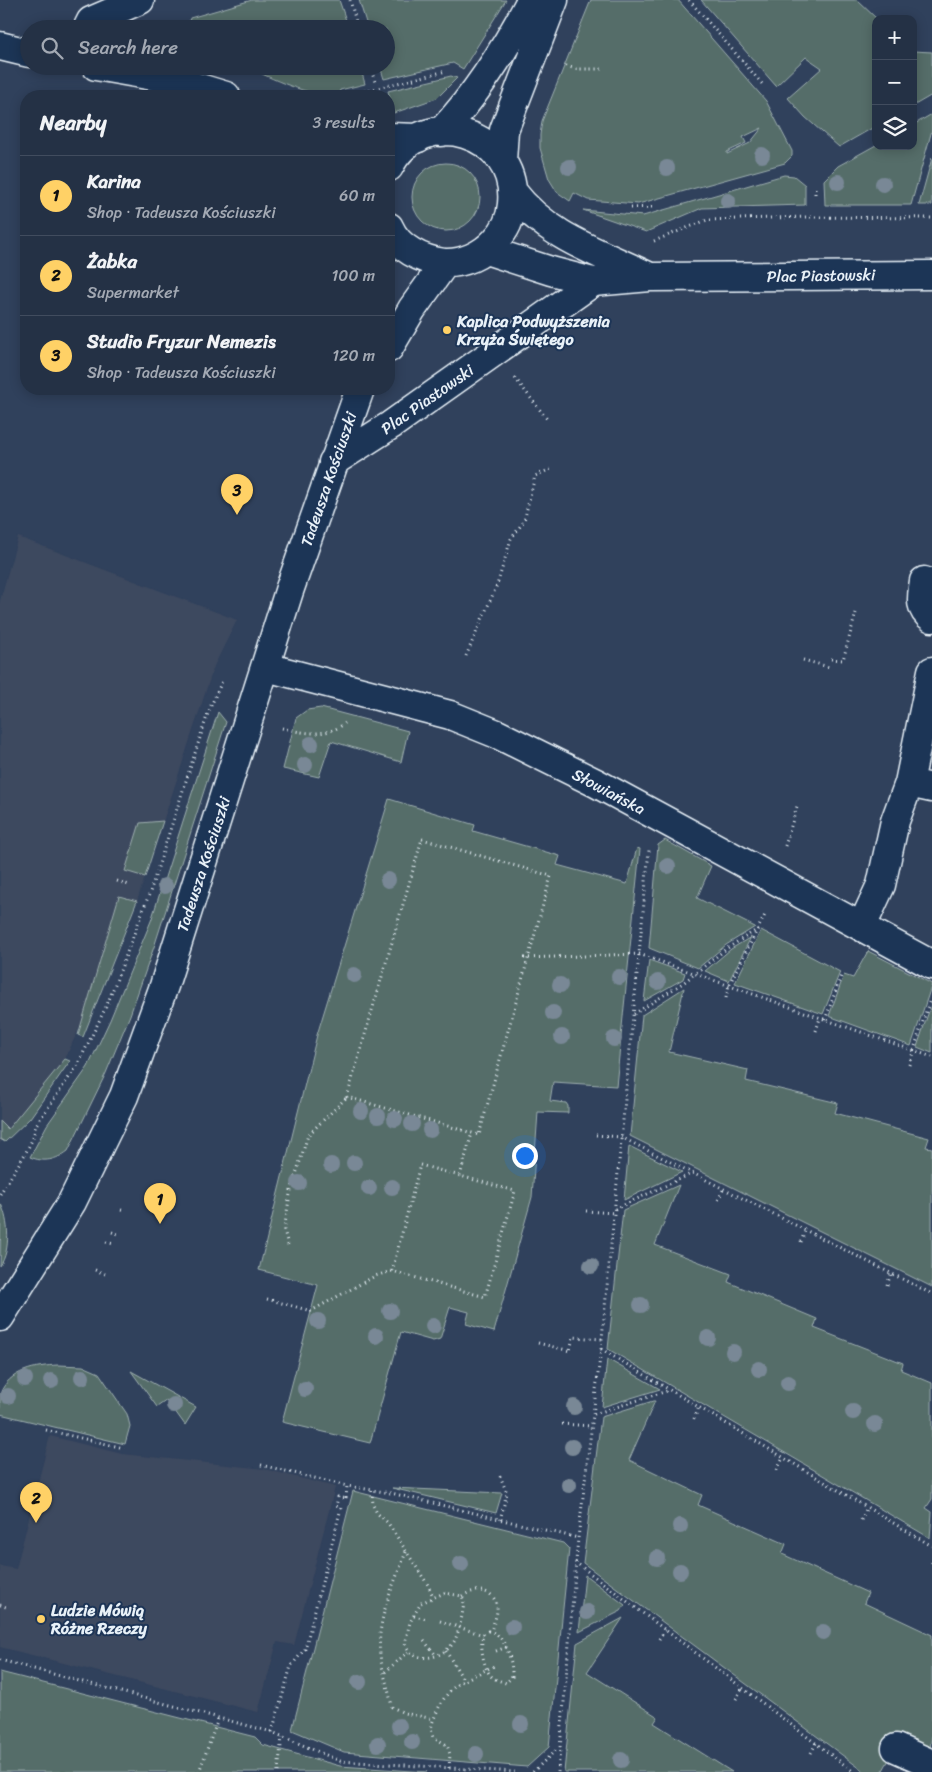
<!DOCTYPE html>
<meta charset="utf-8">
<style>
:root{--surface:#243145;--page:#303d50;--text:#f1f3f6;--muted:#a3a9b3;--line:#414c5e;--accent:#ffd166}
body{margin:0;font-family:Sriracha,sans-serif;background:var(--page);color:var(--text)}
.controls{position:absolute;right:15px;top:15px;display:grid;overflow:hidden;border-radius:10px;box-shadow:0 2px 12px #0003}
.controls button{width:45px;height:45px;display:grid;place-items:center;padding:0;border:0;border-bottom:1px solid var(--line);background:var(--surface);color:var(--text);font:25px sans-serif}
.you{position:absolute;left:524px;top:1155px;width:18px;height:18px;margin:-12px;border:4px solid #fff;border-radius:50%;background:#1a73e8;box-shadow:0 0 0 8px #1a73e833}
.badge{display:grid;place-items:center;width:32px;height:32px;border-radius:50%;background:var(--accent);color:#111;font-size:16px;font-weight:700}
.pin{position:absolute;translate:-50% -41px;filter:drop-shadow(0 1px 2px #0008)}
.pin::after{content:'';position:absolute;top:26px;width:18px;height:15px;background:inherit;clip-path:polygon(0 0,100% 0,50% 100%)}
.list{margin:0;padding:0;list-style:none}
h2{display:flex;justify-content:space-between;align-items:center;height:65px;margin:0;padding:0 20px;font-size:21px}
h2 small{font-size:16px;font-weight:400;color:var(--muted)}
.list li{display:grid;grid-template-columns:32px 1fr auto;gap:15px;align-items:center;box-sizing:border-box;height:80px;padding:0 20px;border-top:1px solid var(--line)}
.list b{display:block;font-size:19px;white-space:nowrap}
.list p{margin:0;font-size:16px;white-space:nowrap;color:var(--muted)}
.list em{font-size:16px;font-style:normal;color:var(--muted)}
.icon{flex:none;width:28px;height:28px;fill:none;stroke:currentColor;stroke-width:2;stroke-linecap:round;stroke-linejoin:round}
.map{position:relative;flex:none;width:932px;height:1772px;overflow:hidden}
.search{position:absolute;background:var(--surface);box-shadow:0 2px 12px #0003;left:20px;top:20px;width:375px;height:55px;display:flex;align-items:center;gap:12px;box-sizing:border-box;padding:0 18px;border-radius:28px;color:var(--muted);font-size:19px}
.panel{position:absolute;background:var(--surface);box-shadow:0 2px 12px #0003;left:20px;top:90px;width:375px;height:305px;border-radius:20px}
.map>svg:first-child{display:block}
.built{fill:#3e495f}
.green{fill:#556d69;stroke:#9eafb0;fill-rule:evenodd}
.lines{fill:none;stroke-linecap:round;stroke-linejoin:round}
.minor-casing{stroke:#e8f1f8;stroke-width:31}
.tertiary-casing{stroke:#e8f1f8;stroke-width:31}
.path{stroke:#e8f1f8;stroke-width:3;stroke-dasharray:1 4;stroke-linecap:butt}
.minor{stroke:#1d3557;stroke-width:28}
.tertiary{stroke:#1d3557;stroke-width:28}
.tree{fill:#798896}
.poi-dot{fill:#ffd166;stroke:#1d3557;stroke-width:2}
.labels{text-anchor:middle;stroke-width:4;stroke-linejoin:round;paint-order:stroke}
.street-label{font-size:16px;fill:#e8f1f8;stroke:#1d3557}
.poi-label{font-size:16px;font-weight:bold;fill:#e8f1f8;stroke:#1d3557;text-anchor:start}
</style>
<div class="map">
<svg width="932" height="1772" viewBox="0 0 932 1772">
<rect width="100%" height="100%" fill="#30415c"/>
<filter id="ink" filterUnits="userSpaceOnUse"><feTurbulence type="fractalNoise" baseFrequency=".02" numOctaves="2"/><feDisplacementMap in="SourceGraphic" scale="10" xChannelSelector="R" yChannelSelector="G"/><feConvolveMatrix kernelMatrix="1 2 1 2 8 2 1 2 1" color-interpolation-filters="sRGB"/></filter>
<g filter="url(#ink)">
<!-- built -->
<path class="built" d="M18 537 237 620 214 666 137 901 65 1059 8 1129 0 1144V601Z
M50 1436 122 1454 264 1469 335 1487 294 1645 277 1642 258 1712 0 1647V1566L16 1569Z"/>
<!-- green -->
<path class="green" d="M252 0H339L349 29H187L190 18Z
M359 0H506L463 69 453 63 384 79 380 66H386V29H368Z
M591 0H678L766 101 792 151V156L785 163 638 204 588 200 574 193 570 201 557 192 549 179 540 148V135L542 121ZM762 128 750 143 727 154V152L746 143 743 137Z
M701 0H857L877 19 876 126 839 147 805 117 788 98 822 68 806 57 776 86Z
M913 51 932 52V95L913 106Z
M245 66H360L365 84 340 90 338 96C307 96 273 79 245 66Z
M451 76 457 78 437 98 394 113 388 91Z
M932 114V130L911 205H825L824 180 838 166 876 145 913 146V125Z
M932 158V205H919Z
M412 197a34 34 0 1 1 68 0a34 34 0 1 1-68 0Z
M784 175 794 176 805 185V205L702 208 646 232 583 210 643 216Z
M321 708 408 731 401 762 331 741 319 777 283 769 296 718 307 710Z
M218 712 226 722 155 944 130 1015 106 1073 68 1151C56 1160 44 1163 30 1157L47 1125 88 1067 110 1020 151 921Z
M389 799 475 825 473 831 560 856 557 865 627 884 637 848 640 849 616 1086 553 1082 550 1101 566 1103 568 1106V1113L538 1112 532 1197 494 1332 466 1324 469 1312 450 1307 440 1339 433 1341 401 1332 370 1443 282 1422 318 1285 259 1270 317 1035Z
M163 821 145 877 125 871 140 823Z
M665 840 711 866 697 898 755 927 726 945 698 968 649 948 658 845Z
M119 896 137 901 83 1037 78 1035Z
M761 930 840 972 823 1014 735 983Z
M751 937 729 981 705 971 731 949Z
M868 951 932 984 911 1046 829 1016 844 975 853 978Z
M649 960 685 973 683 979 644 1001Z
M684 988 669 1052 748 1070 746 1081 838 1103 835 1113 929 1138 926 1147 932 1148V1287L630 1136 642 1015Z
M932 1002V1053L917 1047Z
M65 1059 70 1061 30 1118 5 1142 0 1139V1121L8 1129Z
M629 1146 682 1172 624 1200Z
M679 1185 655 1245 731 1274 728 1282 817 1319 814 1328 903 1363 901 1370 932 1383V1499L926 1508 932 1512 930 1538 608 1349 623 1210Z
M1 1204C9 1221 11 1250 0 1266Z
M607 1359 660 1389 602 1407Z
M58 1365 83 1366 99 1373 127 1414 130 1426 125 1444 0 1414C0 1408 0 1400 0 1394 9 1370 36 1366 58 1365Z
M131 1371 196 1407 185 1425 167 1400 157 1407Z
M653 1401H655L629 1460 702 1495 698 1505 786 1544 782 1554 868 1593 864 1603 932 1635V1736L930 1748 932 1749V1752L891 1756 882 1772H865L583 1563 601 1417Z
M392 1488 502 1493 496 1513Z
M353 1491 563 1543 569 1549 549 1747 527 1767 344 1752 292 1730Z
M585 1575 625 1605 621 1611 579 1632Z
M623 1618 587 1672 658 1717 654 1723 732 1772H564L577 1643Z
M0 1672 255 1737 263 1745 340 1766 427 1772H0Z"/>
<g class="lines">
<!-- minor casing -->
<g class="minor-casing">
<path id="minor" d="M87 29 91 21 140 0
M0 46 29 53
M96 66 170 79 226 96
M389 137 418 138
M333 462 391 425 593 282
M924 581C922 596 918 608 932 618
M266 667 450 715 497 734 596 783 932 965
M909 783 932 788
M862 926 881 885 895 821 909 783 932 671
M896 1748 932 1764"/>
</g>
<!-- tertiary casing -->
<g class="tertiary-casing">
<path id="tertiary" d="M441 132C477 94 507 46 531 0
M502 161 504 130 554 0
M389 167C421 102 519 132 512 204 511 219 505 231 495 241 482 255 463 264 444 263 421 260 398 248 389 227
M513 192C547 237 601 253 650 277
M486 250 551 271 593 282 650 277 932 275
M389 348 412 309 445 263
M0 1317 72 1202 124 1096 164 986 289 591 360 389"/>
</g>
<!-- path -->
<path class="path" d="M350 0 358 29
M689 0 764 86
M370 66 375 82
M566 66 576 69H602
M345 96 446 71
M815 188V199
M631 208 653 207
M654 241 707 220 806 217 932 218
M515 378 547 419
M466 656 497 585 511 539 524 521 535 476 553 468
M831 659 843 660 856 613
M803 660 829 667
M282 728C302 733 327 738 345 723
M422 839 551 876 479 1135 347 1097Z
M785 846 798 803
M117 881 129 885
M524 958 639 954 932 1057
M726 998 729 985 766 913
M634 1014 683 983 726 949 758 929
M825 1020 842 973
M816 1031 820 1018
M909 1065 930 999
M596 1135 621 1137 932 1294
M420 1165 515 1191 485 1297 392 1271Z
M460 1176 472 1133
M0 1194 25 1154 33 1138 36 1125 77 1066 107 1005 150 892 209 710 223 679
M718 1200 723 1190
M615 1209 693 1173
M121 1210 125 1211
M586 1211 614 1213
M112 1232 118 1234
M106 1242 114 1244
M801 1242 805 1231
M288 1245 284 1230 290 1194 308 1135 347 1097
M95 1270 105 1274
M887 1285 891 1274
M267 1299 311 1311 375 1276 392 1271
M538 1343 570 1351 573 1337 602 1339
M601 1349 932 1546
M594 1414 667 1391
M694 1419 698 1409
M562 1424 592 1426
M46 1430 124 1448
M261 1465 347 1486
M777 1470 783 1458
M500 1476 507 1493 500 1520
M372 1491 373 1505 377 1513 388 1523 428 1585 433 1596
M861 1520 867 1507
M406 1552C393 1587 374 1623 381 1661 384 1676 389 1691 392 1707L404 1713 434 1719
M575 1562 854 1772
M932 1563V1562
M444 1593 462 1596 464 1601C463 1612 460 1629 455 1640 445 1659 413 1666 405 1643L410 1622 421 1603Z
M462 1596C475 1588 494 1588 497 1607 498 1614 493 1624 491 1631
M0 1605 6 1607
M414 1616 427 1619
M440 1621 483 1635
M488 1631C506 1633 513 1663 512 1677L506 1683C501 1681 495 1680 491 1676 483 1668 479 1642 484 1633Z
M659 1639 665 1630
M424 1641 436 1655
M446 1651 463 1679
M496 1651 507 1647
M0 1660 272 1732 340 1761 515 1772
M385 1672 408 1652
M736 1699 742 1689
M272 1732 291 1666 305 1649 341 1508 336 1506 338 1497 346 1499 347 1486 391 1493 578 1538
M811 1753 816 1743
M449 1768 450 1754 447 1745 433 1737C430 1727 432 1723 436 1714 449 1682 466 1680 494 1666
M199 1772 218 1719
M278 1772 282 1737
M533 1772 558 1748
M558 1772 578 1538 601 1349 649 850"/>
<!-- minor -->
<use href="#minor" class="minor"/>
<!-- tertiary -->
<use href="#tertiary" class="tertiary"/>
</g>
<!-- trees -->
<g class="tree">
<circle cx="762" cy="155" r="8"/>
<circle cx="569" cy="167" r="8"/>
<circle cx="667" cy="168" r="8"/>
<circle cx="838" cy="182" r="8"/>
<circle cx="883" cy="184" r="8"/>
<circle cx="728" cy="201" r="8"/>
<circle cx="311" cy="744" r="8"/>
<circle cx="305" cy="765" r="8"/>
<circle cx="668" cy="866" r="8"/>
<circle cx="388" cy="880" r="8"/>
<circle cx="165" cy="886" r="8"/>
<circle cx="354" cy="975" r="8"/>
<circle cx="619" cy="977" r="8"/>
<circle cx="658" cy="982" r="8"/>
<circle cx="560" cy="985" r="8"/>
<circle cx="553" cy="1013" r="8"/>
<circle cx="562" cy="1037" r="8"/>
<circle cx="614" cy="1039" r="8"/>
<circle cx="361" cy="1111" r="8"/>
<circle cx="378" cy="1116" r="8"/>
<circle cx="395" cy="1119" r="8"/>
<circle cx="412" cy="1124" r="8"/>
<circle cx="430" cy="1130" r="8"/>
<circle cx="354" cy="1163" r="8"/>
<circle cx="331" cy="1165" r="8"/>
<circle cx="299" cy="1183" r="8"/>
<circle cx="392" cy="1187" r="8"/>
<circle cx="369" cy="1188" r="8"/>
<circle cx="591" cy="1266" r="8"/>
<circle cx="641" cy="1305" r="8"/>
<circle cx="390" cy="1311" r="8"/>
<circle cx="318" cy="1321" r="8"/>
<circle cx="433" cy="1326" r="8"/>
<circle cx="376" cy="1336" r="8"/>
<circle cx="708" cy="1338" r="8"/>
<circle cx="733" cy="1352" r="8"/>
<circle cx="759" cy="1369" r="8"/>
<circle cx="82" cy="1377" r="8"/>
<circle cx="25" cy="1379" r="8"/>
<circle cx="51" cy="1381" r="8"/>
<circle cx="788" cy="1383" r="8"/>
<circle cx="305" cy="1389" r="8"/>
<circle cx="8" cy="1396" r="8"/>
<circle cx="174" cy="1405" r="8"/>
<circle cx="574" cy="1407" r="8"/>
<circle cx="853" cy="1412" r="8"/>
<circle cx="875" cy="1424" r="8"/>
<circle cx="572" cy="1447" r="8"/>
<circle cx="569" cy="1485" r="8"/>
<circle cx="680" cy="1526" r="8"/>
<circle cx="657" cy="1558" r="8"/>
<circle cx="461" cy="1564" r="8"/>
<circle cx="680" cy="1571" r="8"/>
<circle cx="587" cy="1612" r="8"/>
<circle cx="512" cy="1627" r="8"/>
<circle cx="823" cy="1632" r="8"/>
<circle cx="359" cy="1682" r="8"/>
<circle cx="521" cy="1724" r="8"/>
<circle cx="399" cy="1726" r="8"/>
<circle cx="412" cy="1742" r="8"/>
<circle cx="378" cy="1744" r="8"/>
<circle cx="476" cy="1754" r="8"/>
<circle cx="621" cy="1760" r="8"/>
</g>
</g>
<!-- markers -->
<g class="poi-dot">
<circle cx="447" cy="330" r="5"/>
<circle cx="41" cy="1619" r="5"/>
</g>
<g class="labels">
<!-- street labels -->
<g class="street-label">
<text transform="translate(821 275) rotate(-1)" y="6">Plac Piastowski</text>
<text transform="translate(427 399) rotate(-35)" y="6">Plac Piastowski</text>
<text transform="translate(328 479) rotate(-71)" y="6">Tadeusza Kościuszki</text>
<text transform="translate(609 791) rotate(28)" y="6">Słowiańska</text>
<text transform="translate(203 864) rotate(-72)" y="6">Tadeusza Kościuszki</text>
</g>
<!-- poi labels -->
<g class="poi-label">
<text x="457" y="327">Kaplica Podwyższenia<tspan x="457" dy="18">Krzyża Świętego</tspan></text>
<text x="51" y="1616">Ludzie Mówią<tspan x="51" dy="18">Różne Rzeczy</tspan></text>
</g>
</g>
</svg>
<div class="controls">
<button>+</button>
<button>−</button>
<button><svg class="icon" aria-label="layers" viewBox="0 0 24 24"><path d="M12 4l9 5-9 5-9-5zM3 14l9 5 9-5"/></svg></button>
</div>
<div class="you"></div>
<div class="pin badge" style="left:160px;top:1224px">1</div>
<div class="pin badge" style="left:36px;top:1523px">2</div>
<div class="pin badge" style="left:237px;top:515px">3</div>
<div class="search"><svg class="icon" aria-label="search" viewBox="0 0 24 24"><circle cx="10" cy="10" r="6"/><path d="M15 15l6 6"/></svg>Search here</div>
<section class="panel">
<h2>Nearby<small>3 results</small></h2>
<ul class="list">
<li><span class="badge">1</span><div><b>Karina</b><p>Shop · Tadeusza Kościuszki</p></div><em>60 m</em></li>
<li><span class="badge">2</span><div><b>Żabka</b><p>Supermarket</p></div><em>100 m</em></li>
<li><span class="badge">3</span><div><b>Studio Fryzur Nemezis</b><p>Shop · Tadeusza Kościuszki</p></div><em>120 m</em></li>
</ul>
</section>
</div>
